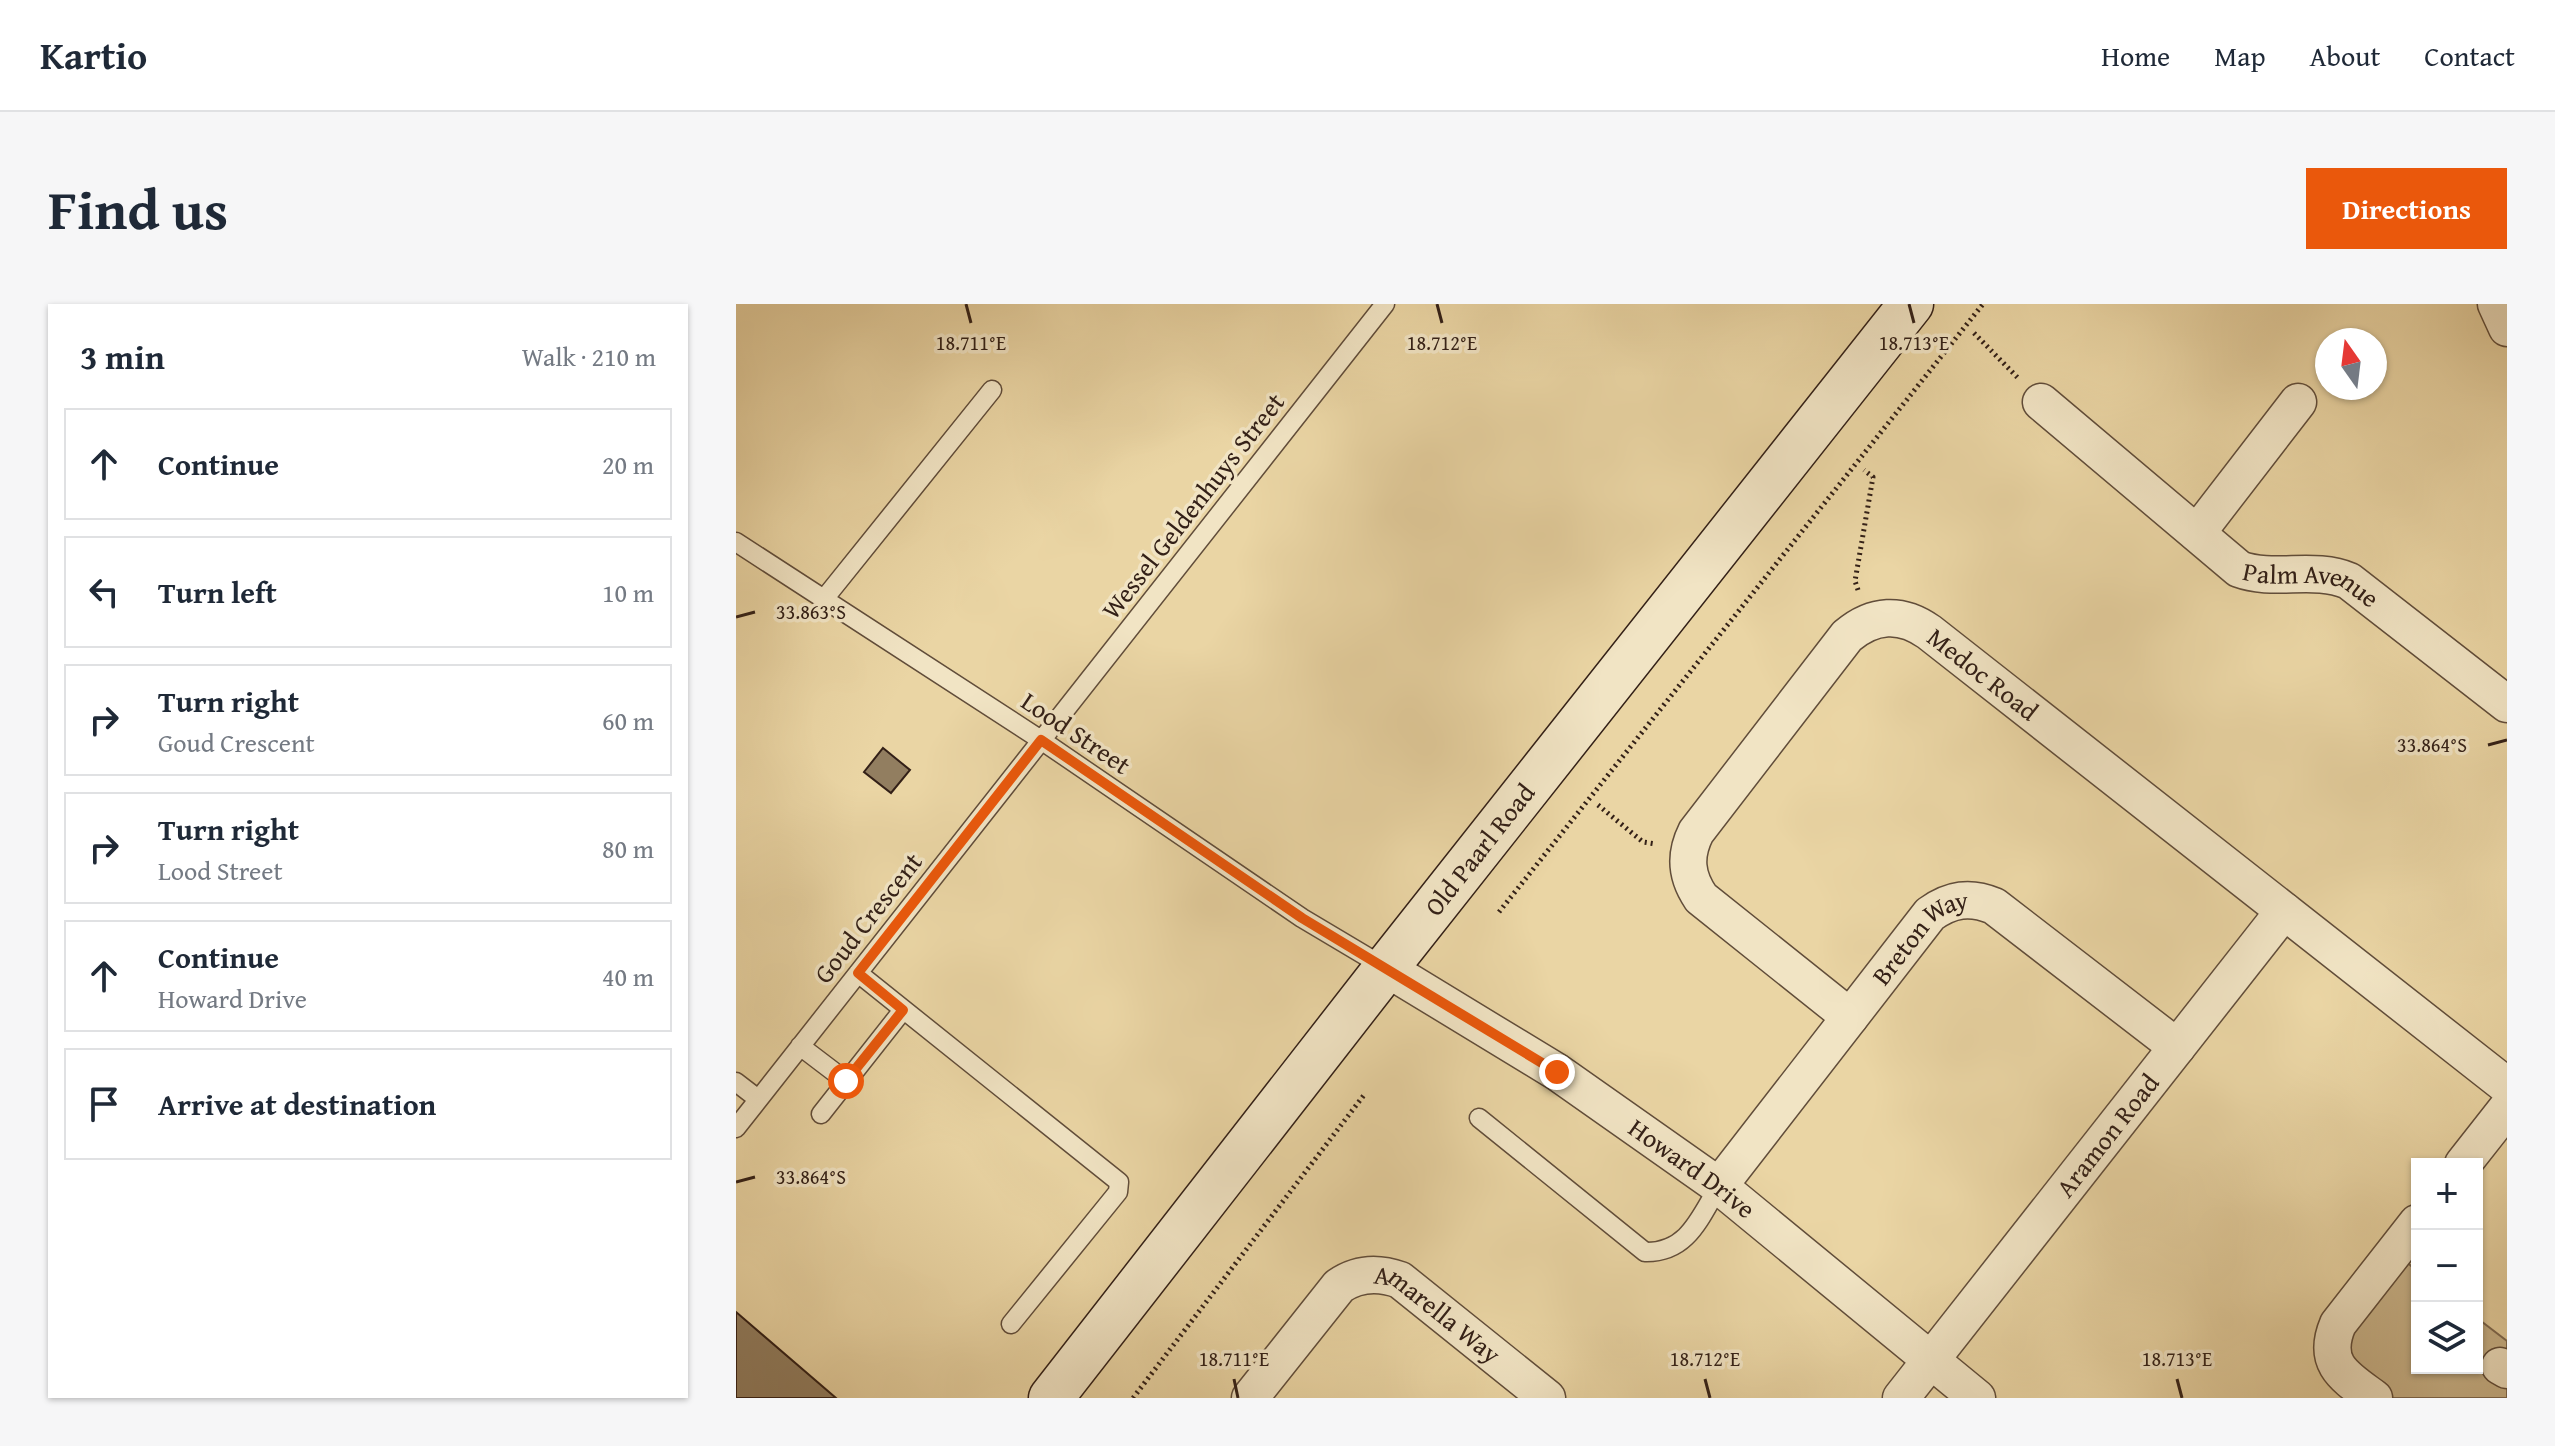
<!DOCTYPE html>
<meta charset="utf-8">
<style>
:root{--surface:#fff;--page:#f6f6f7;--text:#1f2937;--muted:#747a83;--line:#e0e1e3;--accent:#ea580c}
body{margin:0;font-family:"Gentium Book Plus",serif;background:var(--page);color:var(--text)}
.controls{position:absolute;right:24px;bottom:24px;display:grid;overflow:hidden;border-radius:0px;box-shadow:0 2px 6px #0004}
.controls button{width:72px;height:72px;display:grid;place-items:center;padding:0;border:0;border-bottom:2px solid var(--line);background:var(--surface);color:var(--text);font:40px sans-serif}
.compass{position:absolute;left:1579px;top:24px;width:72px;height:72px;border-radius:50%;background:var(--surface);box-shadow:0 2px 6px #0004;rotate:346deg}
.stop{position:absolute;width:24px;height:24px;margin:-18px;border:6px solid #ea580c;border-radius:50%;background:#fff}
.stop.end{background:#ea580c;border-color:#fff;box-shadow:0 2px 8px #0008}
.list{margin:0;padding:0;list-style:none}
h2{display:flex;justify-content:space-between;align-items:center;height:104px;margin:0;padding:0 32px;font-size:34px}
h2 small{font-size:26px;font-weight:400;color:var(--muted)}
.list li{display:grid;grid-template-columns:52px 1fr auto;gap:24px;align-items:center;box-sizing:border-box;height:112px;margin:0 16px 16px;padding:0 16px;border:2px solid var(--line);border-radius:0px}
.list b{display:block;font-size:30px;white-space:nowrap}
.list p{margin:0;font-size:26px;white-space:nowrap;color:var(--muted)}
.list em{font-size:26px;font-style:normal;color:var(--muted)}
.icon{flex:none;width:44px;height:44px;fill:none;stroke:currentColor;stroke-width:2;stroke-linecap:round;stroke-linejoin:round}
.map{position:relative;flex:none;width:1771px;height:1094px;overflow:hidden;border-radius:0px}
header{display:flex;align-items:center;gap:48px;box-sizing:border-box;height:112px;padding:0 40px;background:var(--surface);border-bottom:2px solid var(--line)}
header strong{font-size:38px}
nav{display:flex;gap:44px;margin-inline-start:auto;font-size:28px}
.intro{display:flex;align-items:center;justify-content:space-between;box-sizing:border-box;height:192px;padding:0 48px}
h1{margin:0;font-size:56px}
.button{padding:20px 36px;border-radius:0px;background:var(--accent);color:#fff;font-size:28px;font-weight:700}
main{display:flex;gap:48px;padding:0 48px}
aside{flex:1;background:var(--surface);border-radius:0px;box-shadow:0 2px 6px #0004}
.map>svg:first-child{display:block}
.green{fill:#cbb68c;stroke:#7f6b52;stroke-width:2}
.building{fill:#927e60;stroke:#332017;stroke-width:2}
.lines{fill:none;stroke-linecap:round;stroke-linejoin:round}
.service-casing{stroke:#614d3a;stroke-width:21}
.minor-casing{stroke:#614d3a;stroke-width:39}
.secondary-casing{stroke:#332017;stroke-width:47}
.path{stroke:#332017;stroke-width:5;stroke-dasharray:2 4;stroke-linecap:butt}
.service{stroke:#f1e4c4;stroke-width:18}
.minor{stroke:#f1e4c4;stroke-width:36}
.secondary{stroke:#f1e4c4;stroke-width:44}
.route{stroke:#ea580c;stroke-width:10}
.ticks{fill:none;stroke:#332017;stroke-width:3}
.labels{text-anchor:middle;stroke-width:7;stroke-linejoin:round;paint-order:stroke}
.street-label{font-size:26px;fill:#332017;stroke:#f1e4c4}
.ticks-label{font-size:20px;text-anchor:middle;fill:#332017;stroke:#f1e4c4;stroke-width:7;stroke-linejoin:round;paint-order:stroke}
</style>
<header>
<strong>Kartio</strong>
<nav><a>Home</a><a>Map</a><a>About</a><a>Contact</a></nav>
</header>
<div class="intro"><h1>Find us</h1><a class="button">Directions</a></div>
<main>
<aside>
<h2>3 min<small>Walk · 210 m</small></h2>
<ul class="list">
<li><svg class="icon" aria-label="ahead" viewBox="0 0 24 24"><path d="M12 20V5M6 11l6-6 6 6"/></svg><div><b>Continue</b></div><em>20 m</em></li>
<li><svg class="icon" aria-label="left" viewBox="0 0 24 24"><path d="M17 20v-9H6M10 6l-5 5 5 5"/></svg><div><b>Turn left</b></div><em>10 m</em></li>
<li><svg class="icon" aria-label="right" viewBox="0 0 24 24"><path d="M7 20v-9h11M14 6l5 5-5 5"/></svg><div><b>Turn right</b><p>Goud Crescent</p></div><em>60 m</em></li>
<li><svg class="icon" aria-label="right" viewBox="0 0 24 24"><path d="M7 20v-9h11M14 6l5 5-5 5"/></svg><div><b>Turn right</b><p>Lood Street</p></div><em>80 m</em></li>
<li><svg class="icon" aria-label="ahead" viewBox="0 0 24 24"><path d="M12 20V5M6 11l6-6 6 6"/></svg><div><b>Continue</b><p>Howard Drive</p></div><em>40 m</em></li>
<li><svg class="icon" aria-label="arrive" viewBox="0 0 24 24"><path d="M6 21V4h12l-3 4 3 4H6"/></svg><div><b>Arrive at destination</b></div></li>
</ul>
</aside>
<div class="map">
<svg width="1771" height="1094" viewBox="0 0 1771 1094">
<rect width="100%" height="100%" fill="#ead5a4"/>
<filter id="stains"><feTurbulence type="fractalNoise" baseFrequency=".0025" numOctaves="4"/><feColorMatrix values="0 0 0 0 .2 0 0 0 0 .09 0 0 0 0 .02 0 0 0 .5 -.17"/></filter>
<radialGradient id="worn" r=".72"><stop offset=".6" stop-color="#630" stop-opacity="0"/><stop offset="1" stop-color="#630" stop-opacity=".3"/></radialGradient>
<!-- green -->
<path class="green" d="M1667 955 1681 967V1064H1741V1014L1771 1037V1094H1655L1620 1068 1608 1034Z"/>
<!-- building -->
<path class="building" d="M147 444 174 466 155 489 128 468Z
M0 1008 100 1094H0Z"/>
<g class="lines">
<!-- service casing -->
<g class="service-casing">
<path id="service" d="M0 238 305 436 566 614 650 664
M88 295 256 86
M122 669 383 878 382 888 275 1020
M64 742 110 777
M0 778 22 795
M85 810 167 706
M743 814 909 948C952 949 964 913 983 882
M0 824 649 0"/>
</g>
<!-- minor casing -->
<g class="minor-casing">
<g id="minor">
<path d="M1760 0 1771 24"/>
<path id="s1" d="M1305 98 1503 265C1538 278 1578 262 1613 277L1771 400"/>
<path d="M1461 229 1562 98"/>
<path id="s2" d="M650 664 821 768 983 882 1241 1094"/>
<path id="s3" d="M1114 713 965 594C950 572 948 552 960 528L1111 332C1137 310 1165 308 1193 328L1771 782"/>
<path d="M1727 860 1771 804"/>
<path id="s4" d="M983 882 1194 610C1215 595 1234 592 1258 602L1441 743"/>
<path d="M1764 1062 1771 1066"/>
<path id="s5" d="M514 1094 603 982C622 969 642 968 664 976L811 1094"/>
<path id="s6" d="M1165 1094 1548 607"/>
<path d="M1638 1094C1609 1073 1585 1060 1602 1020L1681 919"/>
</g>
</g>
<!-- secondary casing -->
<g class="secondary-casing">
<g id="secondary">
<path id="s7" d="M315 1094 650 664 1175 0"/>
</g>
</g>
<!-- path -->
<path class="path" d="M1238 29 1282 74
M1122 286 1119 277 1137 173 1128 166
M862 501 907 538 920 540
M763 608 1247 0
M397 1094 628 791"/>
<!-- service -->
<use href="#service" class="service"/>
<!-- minor -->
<use href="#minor" class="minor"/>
<!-- secondary -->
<use href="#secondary" class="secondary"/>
</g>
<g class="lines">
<!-- route -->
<path class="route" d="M110 777 167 706 122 669 305 436 566 614 821 768"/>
</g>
<!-- ticks -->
<path class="ticks" d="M230 0 235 19M701 0 706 19M1173 0 1178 19M0 313 19 308M1752 441 1771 436M0 878 19 873M498 1075 502 1094M969 1075 974 1094M1441 1075 1446 1094"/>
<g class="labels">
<!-- street labels -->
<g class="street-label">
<text transform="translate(457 202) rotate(-52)" y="9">Wessel Geldenhuys Street</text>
<text dy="9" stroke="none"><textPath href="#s1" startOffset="334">Palm Avenue</textPath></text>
<text dy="9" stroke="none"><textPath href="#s3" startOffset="666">Medoc Road</textPath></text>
<text transform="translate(340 429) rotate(34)" y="9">Lood Street</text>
<text dy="9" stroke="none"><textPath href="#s7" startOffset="696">Old Paarl Road</textPath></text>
<text transform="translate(132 614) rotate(-52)" y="9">Goud Crescent</text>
<text dy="9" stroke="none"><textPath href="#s4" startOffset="322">Breton Way</textPath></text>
<text dy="9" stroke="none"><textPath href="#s6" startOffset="334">Aramon Road</textPath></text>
<text dy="9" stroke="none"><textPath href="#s2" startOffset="366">Howard Drive</textPath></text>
<text dy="9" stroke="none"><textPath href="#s5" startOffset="256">Amarella Way</textPath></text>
</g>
</g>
<g class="ticks-label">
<text x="235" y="46">18.711°E</text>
<text x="706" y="46">18.712°E</text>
<text x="1178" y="46">18.713°E</text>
<text x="75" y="315">33.863°S</text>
<text x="1696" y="448">33.864°S</text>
<text x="75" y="880">33.864°S</text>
<text x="498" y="1062">18.711°E</text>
<text x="969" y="1062">18.712°E</text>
<text x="1441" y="1062">18.713°E</text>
</g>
<rect width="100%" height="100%" filter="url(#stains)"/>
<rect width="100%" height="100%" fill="url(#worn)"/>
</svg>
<div class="controls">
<button>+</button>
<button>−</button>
<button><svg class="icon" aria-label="layers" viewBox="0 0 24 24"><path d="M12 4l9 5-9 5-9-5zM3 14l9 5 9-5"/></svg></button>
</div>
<svg class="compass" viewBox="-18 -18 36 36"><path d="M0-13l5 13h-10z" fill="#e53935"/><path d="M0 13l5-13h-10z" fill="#747a83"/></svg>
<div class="stop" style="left:110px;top:777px"></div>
<div class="stop end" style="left:821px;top:768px"></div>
</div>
</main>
